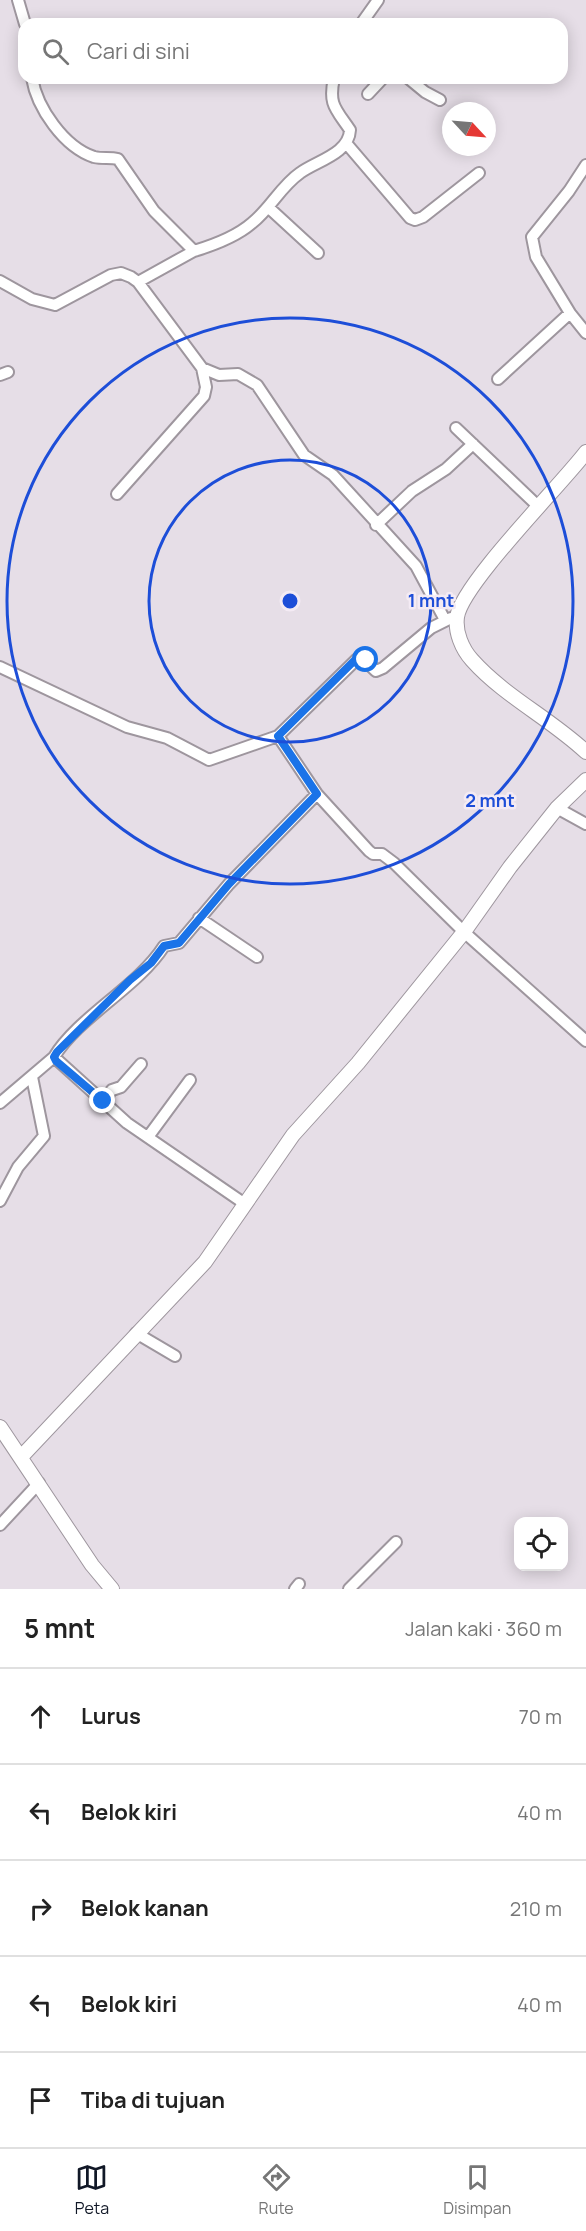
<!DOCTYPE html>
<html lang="id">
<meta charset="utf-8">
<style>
:root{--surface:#fff;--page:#f2f2f2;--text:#222;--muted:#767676;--line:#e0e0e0;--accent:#111827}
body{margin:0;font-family:Manrope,sans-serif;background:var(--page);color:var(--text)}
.controls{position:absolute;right:18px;bottom:18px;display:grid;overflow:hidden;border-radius:12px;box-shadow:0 3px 15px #0003}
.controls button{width:54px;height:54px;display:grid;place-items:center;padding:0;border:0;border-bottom:2px solid var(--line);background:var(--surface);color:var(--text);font:30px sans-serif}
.compass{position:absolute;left:442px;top:102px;width:54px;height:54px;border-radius:50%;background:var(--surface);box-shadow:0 3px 15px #0003;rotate:116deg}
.stop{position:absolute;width:18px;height:18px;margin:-14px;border:4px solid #1a73e8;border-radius:50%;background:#fff}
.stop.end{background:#1a73e8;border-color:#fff;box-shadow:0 2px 6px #0008}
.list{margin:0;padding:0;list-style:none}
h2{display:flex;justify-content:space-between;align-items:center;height:78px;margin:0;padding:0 24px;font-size:26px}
h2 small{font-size:20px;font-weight:400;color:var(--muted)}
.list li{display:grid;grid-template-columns:39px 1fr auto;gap:18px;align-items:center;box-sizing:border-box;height:96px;padding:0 24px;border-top:2px solid var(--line)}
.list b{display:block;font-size:22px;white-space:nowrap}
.list em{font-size:20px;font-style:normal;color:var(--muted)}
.icon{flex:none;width:33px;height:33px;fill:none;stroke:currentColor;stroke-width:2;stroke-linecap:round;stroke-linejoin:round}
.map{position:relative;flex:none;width:586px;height:1589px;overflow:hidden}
.search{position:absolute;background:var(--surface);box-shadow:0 3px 15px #0003;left:18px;right:18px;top:18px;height:66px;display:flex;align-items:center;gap:15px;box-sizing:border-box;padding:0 21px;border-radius:18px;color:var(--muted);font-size:22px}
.sheet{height:558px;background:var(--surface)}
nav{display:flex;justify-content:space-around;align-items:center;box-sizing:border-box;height:84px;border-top:2px solid var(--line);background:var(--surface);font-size:16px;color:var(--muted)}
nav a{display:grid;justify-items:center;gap:3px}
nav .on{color:var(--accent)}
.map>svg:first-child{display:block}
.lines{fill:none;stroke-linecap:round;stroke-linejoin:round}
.minor-casing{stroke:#9e969e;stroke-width:14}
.tertiary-casing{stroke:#9e969e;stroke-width:16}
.minor{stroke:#fff;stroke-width:10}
.tertiary{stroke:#fff;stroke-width:14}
.route{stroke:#1a73e8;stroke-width:8}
.ring{fill:none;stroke:#1d4ed8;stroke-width:3}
.centre{fill:#1d4ed8;stroke:#f4ebf4;stroke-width:3}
.ring-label{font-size:18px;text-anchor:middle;font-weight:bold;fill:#1d4ed8;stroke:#f4ebf4;stroke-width:5;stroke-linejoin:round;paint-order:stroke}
</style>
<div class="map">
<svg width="586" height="1589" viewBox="0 0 586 1589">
<rect width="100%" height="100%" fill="#e6dee7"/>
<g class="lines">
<!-- minor casing -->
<g class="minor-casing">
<path id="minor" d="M18 0 25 24
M361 24 378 0
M32 78C37 108 64 147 94 157 103 159 110 157 118 159L154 211 194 251C214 245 236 237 252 223 270 209 281 186 300 173 316 161 349 154 350 130 336 109 328 105 334 78
M408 78 425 92 440 100
M368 94 383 78
M346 143 410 218 415 220 423 217 479 173
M268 207 318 253
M0 281 32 299 55 305 111 275 121 273 131 277 138 282 202 368 219 375 238 374 257 385 304 455 333 475 416 566 445 620
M138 282 194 251
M570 313 536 257 532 237 569 191 586 165
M0 375 8 372
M498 379 570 313 586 333
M456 428 539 507
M117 494 204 396 206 387 202 368
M376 525 412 491 446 469 473 444
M0 667 127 727 167 738 209 760 278 736 357 659 362 658 376 671 383 668 431 628 451 618
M278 736 317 794 369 851 373 854H382L394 863 464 932 586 1041
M557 808 586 824
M199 918 257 957
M103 1101 112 1090 121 1087 141 1064
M0 1103 54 1057
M148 1137 190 1080
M0 1201 18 1167 44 1136 32 1077
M245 1204 127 1123 54 1057C78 1017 138 987 164 946L179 943 229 884 317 794
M136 1333 175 1356
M0 1525 39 1483
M295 1589 299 1584
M349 1589 396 1542"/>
</g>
<!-- tertiary casing -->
<g class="tertiary-casing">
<path id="tertiary" d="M586 452C561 485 462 584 457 617 455 632 462 649 472 660 504 696 551 719 586 752
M0 1427 92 1565 112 1589
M22 1456 205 1262 293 1135 358 1063 464 932 510 867 557 808 586 780"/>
</g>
<!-- minor -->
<use href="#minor" class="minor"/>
<!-- tertiary -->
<use href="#tertiary" class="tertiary"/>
</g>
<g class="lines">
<!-- route -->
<path class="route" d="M103 1101 56 1061 54 1057 57 1052 130 980 151 963 164 946 179 943 229 884 317 794 278 736 357 658 366 660"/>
</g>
<!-- distance rings -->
<g class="ring">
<circle cx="290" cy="601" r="141"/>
<circle cx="290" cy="601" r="283"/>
</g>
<circle cx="290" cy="601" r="9" class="centre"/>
<g class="ring-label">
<text x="431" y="607">1 mnt</text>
<text x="490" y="807">2 mnt</text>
</g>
</svg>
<div class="controls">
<button><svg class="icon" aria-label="locate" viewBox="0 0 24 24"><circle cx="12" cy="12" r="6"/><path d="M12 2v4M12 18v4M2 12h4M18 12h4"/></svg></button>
</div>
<svg class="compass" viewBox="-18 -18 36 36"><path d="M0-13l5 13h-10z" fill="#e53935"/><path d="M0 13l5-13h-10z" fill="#767676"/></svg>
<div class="stop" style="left:366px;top:660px"></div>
<div class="stop end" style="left:103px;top:1101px"></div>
<div class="search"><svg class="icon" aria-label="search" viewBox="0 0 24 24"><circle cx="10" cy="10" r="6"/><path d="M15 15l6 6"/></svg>Cari di sini</div>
</div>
<section class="sheet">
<h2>5 mnt<small>Jalan kaki · 360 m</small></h2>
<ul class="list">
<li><svg class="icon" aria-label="ahead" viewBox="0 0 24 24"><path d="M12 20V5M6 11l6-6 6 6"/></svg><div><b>Lurus</b></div><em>70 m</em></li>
<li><svg class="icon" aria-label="left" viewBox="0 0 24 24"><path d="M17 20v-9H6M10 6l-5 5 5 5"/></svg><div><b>Belok kiri</b></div><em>40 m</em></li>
<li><svg class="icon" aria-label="right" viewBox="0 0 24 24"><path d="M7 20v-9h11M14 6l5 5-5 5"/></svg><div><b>Belok kanan</b></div><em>210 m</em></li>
<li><svg class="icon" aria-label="left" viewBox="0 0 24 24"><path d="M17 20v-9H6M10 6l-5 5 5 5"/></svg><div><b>Belok kiri</b></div><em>40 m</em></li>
<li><svg class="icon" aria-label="arrive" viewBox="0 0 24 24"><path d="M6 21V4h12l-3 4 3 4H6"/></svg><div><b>Tiba di tujuan</b></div></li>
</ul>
</section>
<nav>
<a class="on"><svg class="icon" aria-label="map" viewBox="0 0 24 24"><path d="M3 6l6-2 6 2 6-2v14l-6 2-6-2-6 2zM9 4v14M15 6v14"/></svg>Peta</a>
<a><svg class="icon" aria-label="directions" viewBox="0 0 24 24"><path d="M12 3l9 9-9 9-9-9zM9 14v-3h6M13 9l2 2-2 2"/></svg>Rute</a>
<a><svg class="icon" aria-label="saved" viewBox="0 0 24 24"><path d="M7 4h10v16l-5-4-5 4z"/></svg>Disimpan</a>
</nav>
